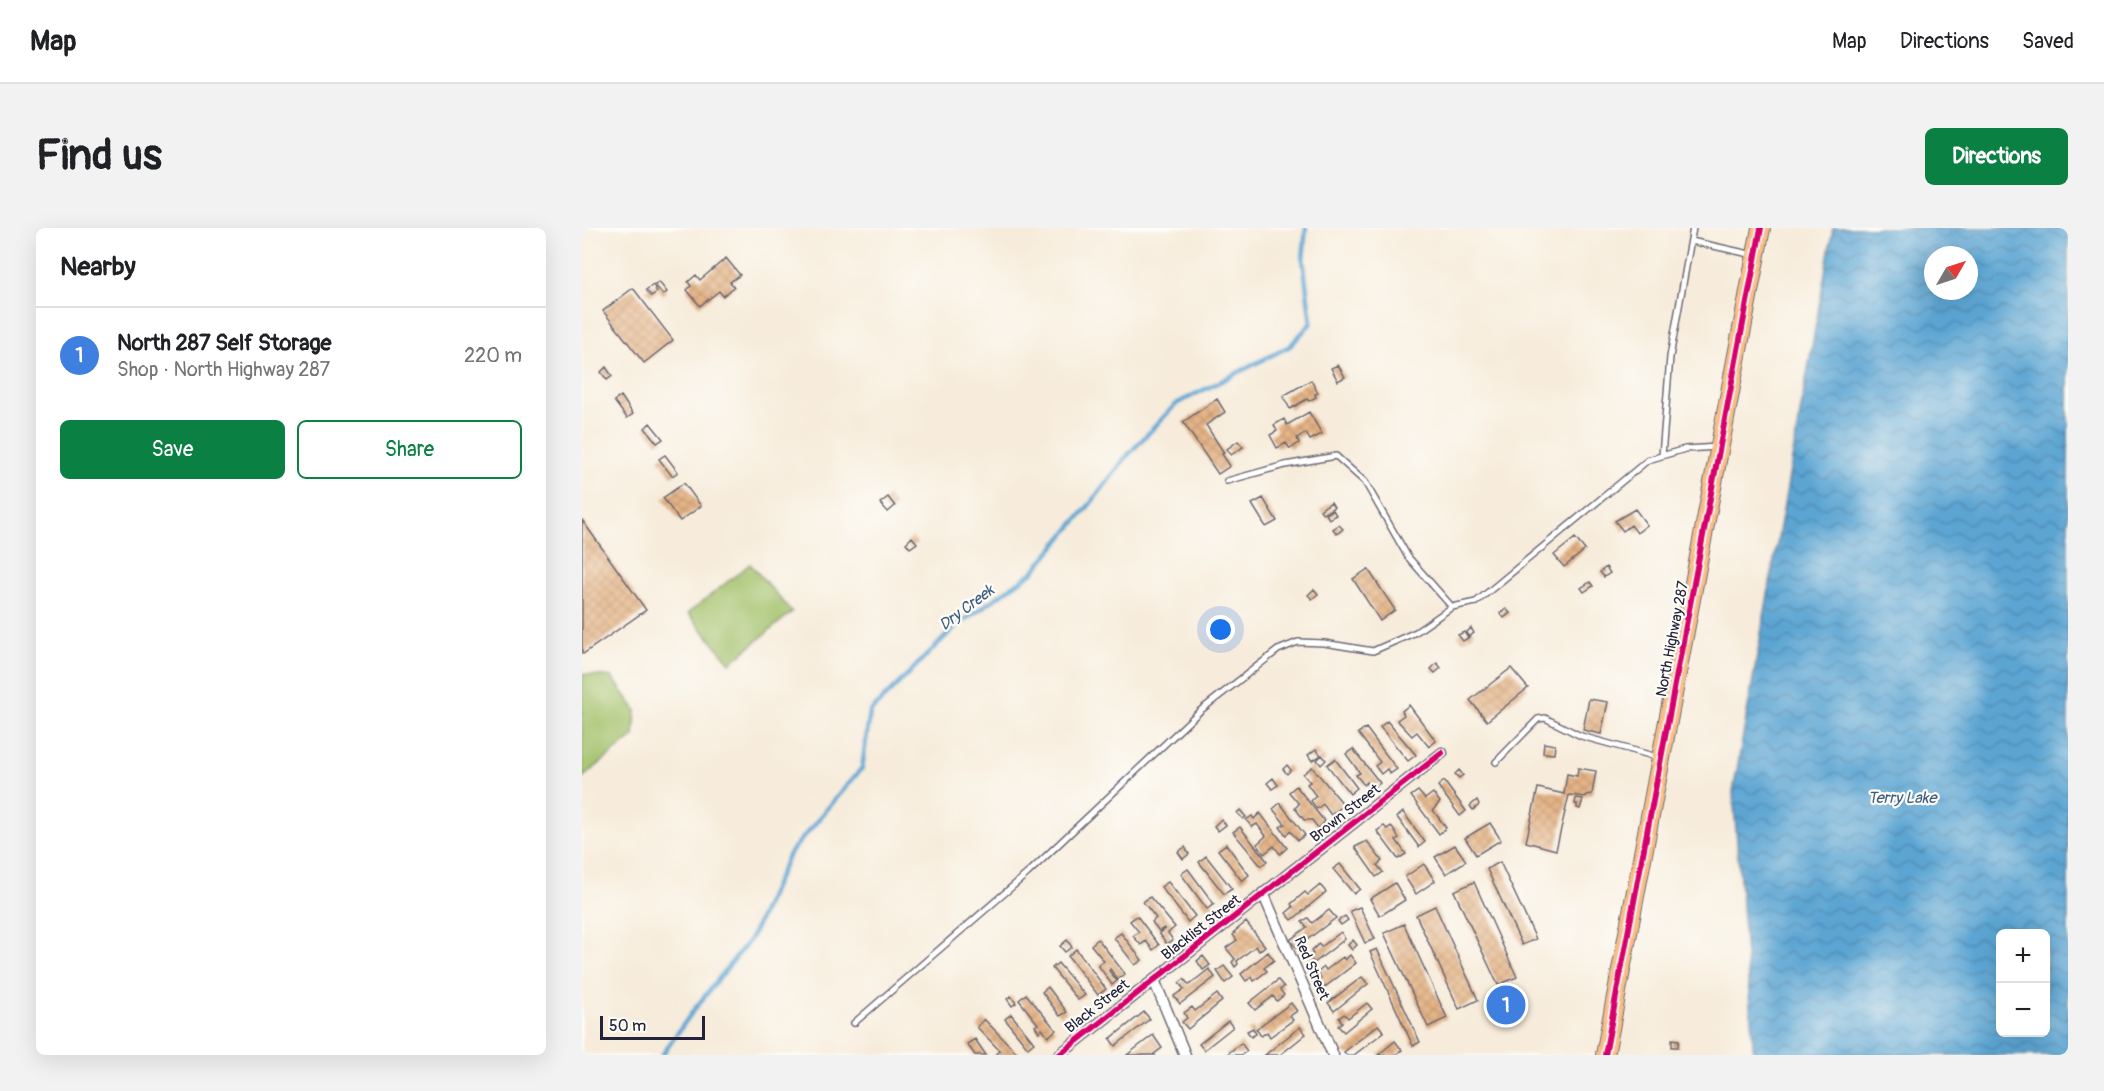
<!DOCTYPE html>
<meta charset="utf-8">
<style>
:root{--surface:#fff;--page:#f2f2f2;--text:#202124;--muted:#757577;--line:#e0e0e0;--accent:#0b8043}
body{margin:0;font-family:Pangolin,sans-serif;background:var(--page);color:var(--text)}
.controls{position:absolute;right:18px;bottom:18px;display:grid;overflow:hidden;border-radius:9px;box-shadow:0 6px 24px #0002}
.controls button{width:54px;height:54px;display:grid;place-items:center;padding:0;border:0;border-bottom:2px solid var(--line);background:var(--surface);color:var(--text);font:30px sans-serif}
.compass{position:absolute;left:1342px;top:18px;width:54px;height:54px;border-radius:50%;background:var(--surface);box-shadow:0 6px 24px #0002;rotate:51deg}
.scale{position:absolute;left:18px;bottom:15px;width:105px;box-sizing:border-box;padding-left:6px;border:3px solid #22223b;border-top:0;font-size:16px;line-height:21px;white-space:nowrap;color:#22223b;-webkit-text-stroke:4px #fdfcf7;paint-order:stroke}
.you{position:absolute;left:639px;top:402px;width:21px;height:21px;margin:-15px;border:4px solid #fff;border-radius:50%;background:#1a73e8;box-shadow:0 0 0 9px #1a73e833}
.badge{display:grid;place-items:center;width:39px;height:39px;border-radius:50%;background:var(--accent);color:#fff;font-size:20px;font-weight:700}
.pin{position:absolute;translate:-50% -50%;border:3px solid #fff;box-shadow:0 2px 6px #0006}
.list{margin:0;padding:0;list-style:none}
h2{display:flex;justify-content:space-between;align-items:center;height:78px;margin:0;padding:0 24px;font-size:26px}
h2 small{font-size:20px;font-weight:400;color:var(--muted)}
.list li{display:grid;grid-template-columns:39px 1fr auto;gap:18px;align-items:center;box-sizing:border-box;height:96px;padding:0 24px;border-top:2px solid var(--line)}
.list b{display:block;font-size:22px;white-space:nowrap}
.list p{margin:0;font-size:20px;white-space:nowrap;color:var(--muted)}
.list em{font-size:20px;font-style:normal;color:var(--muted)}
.actions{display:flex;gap:12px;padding:18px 24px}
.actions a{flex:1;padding:14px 0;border:2px solid var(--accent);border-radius:9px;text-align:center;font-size:21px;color:var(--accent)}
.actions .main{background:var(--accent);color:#fff}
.map{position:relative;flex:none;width:1486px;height:827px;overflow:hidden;border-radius:9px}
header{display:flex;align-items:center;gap:36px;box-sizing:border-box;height:84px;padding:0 30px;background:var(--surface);border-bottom:2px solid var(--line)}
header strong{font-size:28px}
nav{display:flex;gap:33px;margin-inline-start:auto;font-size:21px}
.intro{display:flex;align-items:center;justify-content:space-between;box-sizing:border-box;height:144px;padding:0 36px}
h1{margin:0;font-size:42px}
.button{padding:15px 27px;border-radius:9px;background:var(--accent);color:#fff;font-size:21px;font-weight:700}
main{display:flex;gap:36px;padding:0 36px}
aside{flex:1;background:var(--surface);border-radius:9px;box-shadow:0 6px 24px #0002}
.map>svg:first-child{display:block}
.park{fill:#a1c067;stroke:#627151;stroke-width:1.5}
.water{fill:url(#water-waves);stroke:#3f6487;stroke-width:1.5;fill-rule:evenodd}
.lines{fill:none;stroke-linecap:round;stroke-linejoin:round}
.stream{stroke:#5ca5d3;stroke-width:4.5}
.building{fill:url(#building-cross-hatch)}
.service-casing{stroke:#6d6973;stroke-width:8}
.minor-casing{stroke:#6d6973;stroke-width:13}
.trunk-casing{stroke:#6d6973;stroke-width:20}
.service{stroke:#fff;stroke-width:5}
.minor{stroke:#fff;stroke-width:10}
.trunk{stroke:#f7be87;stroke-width:18}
.cycleway-casing{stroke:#fdfcf7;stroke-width:10}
.cycleway{stroke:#d6006c;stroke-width:6}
.labels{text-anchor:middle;stroke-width:4.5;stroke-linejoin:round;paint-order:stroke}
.street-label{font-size:15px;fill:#22223b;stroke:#fdfcf7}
.water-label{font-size:16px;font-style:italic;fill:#3c5d7f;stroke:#fdfcf7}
</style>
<header>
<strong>Map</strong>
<nav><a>Map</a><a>Directions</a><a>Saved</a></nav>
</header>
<div class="intro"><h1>Find us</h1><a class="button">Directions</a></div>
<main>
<aside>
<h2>Nearby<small></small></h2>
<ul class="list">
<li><span class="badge" style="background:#3f7fe0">1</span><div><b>North 287 Self Storage</b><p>Shop · North Highway 287</p></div><em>220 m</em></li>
</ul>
<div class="actions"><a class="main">Save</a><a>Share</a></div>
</aside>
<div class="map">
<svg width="1486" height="827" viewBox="0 0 1486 827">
<defs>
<pattern id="water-waves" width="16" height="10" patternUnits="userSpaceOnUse" patternTransform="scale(1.5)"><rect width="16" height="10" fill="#5ca5d3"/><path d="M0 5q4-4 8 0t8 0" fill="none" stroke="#4c86ac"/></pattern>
<pattern id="building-cross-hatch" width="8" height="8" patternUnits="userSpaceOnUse" patternTransform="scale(1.5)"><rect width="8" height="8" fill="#e5b486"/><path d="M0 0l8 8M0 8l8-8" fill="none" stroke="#c49a75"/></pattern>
</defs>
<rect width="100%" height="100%" fill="#fdfcf7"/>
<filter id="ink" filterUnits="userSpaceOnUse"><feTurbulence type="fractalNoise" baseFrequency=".0167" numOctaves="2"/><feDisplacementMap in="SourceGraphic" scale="12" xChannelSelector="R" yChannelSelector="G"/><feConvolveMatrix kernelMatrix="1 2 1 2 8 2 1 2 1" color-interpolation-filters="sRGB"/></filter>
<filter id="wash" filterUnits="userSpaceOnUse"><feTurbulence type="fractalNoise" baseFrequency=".008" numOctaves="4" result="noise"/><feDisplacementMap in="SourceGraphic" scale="24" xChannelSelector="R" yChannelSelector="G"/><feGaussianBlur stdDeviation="1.35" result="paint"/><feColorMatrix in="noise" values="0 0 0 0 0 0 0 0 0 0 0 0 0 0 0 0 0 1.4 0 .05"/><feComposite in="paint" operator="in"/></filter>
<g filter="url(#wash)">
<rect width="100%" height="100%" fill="#f7ecdb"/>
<!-- park -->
<path class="park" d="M168 336 210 384 148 435 106 385Z
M0 446 30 449 54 482 52 508 0 550Z"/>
<!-- water -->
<path class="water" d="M1251 0H1486V827H1172L1151 564ZM1351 27H1387V63H1351ZM1418 706H1464V804H1418Z"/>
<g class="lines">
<!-- stream -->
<path class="stream" d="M80 827 111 783 169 710 207 626 280 540 288 484 374 398 451 344 509 275 545 228 594 176 708 118 729 95 721 31 724 0"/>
</g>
<g id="blocks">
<!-- building -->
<path class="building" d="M144 30 158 47 148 54 152 59 141 68 137 63 118 78 105 62 109 58 106 54 114 47 118 52Z
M77 54 85 64 81 67 73 57Z
M71 57 75 64 69 68 64 62Z
M51 60 91 112 62 135 21 83Z
M756 137 763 149 756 153 749 140Z
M24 139 30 148 25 152 19 144Z
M729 152 736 165 733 166 734 169 727 173 725 171 708 181 701 168Z
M39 168 51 186 45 190 32 173Z
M635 171 643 184 624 197 642 225 640 226 648 238 636 246 601 194Z
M727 184 740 206 728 212 724 205 715 210 717 215 708 221 704 215 695 220 688 207 695 203 692 197 702 191 705 197Z
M68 195 81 211 75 215 63 200Z
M656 213 661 219 649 227 645 221Z
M83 227 96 244 90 248 77 231Z
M102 255 119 278 98 293 81 270Z
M306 269 313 278 306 284 298 275Z
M681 270 695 293 684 299 670 276Z
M749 274 752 279 741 286 738 282Z
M1053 281 1065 297 1055 305 1049 297 1041 303 1033 293Z
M751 282 754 287 747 291 744 286Z
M0 292 64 382 1 426 0 425Z
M757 297 761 301 755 306 751 301Z
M330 309 335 315 328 320 324 315Z
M993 310 1003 322 982 339 972 327Z
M1024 339 1028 345 1022 349 1018 344Z
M786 341 813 382 798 393 771 351Z
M1008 354 1011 358 1002 364 999 360Z
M732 361 736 366 730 371 726 367Z
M924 381 928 385 922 390 918 385Z
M889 400 892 405 887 409 884 405Z
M882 404 886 410 881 413 876 407Z
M855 435 859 440 853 445 849 441Z
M929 440 946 460 905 493 888 472Z
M1007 471 1026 474 1019 506 1001 502Z
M827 477 854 513 847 519 835 504 830 508 815 492 822 487 820 483Z
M805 493 834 527 826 533 798 499Z
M784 500 815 541 808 546 805 541 799 546 793 538 798 534 776 505Z
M962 515 973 517 972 526 961 525Z
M734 521 739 527 730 533 726 527Z
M771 521 798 555 791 561 785 554 782 557 774 547 778 545 764 526Z
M740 527 744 532 739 537 735 532Z
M753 531 775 560 768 566 745 537Z
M705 537 709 542 705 546 701 541Z
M730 539 762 577 749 587 741 576 735 581 729 573 734 568 725 556 728 554 721 546Z
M996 540 1014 543 1010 566 1004 567V569L987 567 974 622 944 614 956 560 982 566 985 546 995 548Z
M877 542 881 547 877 550 873 546Z
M691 550 696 557 690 561 685 555Z
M862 553 884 583 878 588 856 558Z
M714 558 743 594 736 600 730 592H722L713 580 717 576 707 564Z
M836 563 843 571 851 565 858 574 851 582 864 600 857 606 829 568Z
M994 570 1001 571 998 581 995 580V576H993Z
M895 572 897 576 896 578 891 582 888 578Z
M698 575 723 607 716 612 708 603 704 607 698 599 703 596 691 581Z
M658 582 664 589 661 591 655 585Z
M821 584 843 614 837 619 815 589Z
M678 585 705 620 698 626 692 618 682 626 675 616 684 608 675 596 670 599 664 592 670 588 672 591Z
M639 591 644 597 636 603 632 598Z
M908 595 919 612 894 627 883 610Z
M802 598 805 601 809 598 817 610 814 612 824 626 816 631 795 603Z
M658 599 685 633 679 638 651 604Z
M785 613 800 633 795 637 801 644 794 649 773 619Z
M644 616 667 647 660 653 636 622Z
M873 617 884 633 864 646 853 629Z
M603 619 607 626 601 631 596 624Z
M624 628 650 661 642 666 617 634Z
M918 634 954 711 940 717 905 641Z
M758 636 778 661 772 666 751 641Z
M842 636 853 653 834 666 823 649Z
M606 641 632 676 625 681 599 646Z
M586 654 613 688 606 694 579 659Z
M892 654 935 749 916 757 872 663Z
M813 655 823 672 798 688 788 671Z
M738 657 744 664 710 692 704 685 711 679 709 676 723 664 726 667Z
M568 669 593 699 586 705 591 712 585 716 577 705 583 701 582 700 577 703 570 694 574 690 561 674Z
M853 678 896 772 877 781 834 687Z
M778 679 793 711 783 715 768 683Z
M747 682 754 690 714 720 708 712 725 699 720 694 726 690 730 695Z
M555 688 577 717 571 722 564 713 559 717 551 708 557 704 548 693Z
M763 688 766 692 759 697 756 693Z
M664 694 683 718 677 723 674 718 655 733 656 736 653 739 650 734 653 731 644 720 655 712 651 707 653 705 652 704Z
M822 696 865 790 846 799 802 705Z
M759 704 763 711 732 735 727 729 731 726 729 723 737 716 739 719Z
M539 705 560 732 553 737 532 710Z
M516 711 543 746 536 752 528 741 527 743 535 753 530 757 516 737 522 733 509 717Z
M485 712 490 719 483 724 478 718Z
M771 712 775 717 770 722 766 717Z
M494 721 524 761 516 767 486 728Z
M795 721 838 814 831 818 788 724Z
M686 724 692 732 682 740 685 743 672 753 670 749 664 753 659 746Z
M768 727 774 735 739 762 733 754 739 750 735 745 742 739 744 742 761 729 763 732Z
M621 728 628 737 621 742 615 733Z
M476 735 503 767 496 772 470 740Z
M642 738 651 749 643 755 635 743Z
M627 741 633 749 598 776 592 768 602 761 597 755 602 751 607 757Z
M780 749 786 756 752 783 746 775Z
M696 752 702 759 698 762 702 767 695 773 691 768 673 782 667 775Z
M466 759 485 784 478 788 460 764Z
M444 766 474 802 466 809 460 801 457 804 453 798 456 796 437 772Z
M635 766 640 773 606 801 600 794 605 790 602 785 610 779 613 783Z
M429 768 434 775 430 778 425 771Z
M709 775 715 783 708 788 711 792 688 809 685 804 679 808 674 801Z
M785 775 790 781 762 804 756 798 760 794 757 790 762 786 766 790Z
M562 784 568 791 533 818 528 811Z
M429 786 452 815 446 820 423 791Z
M402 791 437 827H413L418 823 395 799Z
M646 793 651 799 622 822 617 816Z
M796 797 802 804 772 827H765L762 824Z
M718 799 724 806 698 827H683Z
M671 800 674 806 669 809 665 803Z
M571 807 580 820 572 826 573 827H545Z
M393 811 404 827H393L385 816Z
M1090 811 1097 812 1096 819H1090Z
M813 813 820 822 813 827H796Z
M659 815 665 823 659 827H644Z"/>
</g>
</g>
<g filter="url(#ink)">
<use href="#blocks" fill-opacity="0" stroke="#6d6973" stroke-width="1.5"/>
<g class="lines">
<!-- service casing -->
<g class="service-casing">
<path id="service" d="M1109 13 1172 27
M1080 228 1088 129 1111 0
M645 253 703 237 754 228 783 254 826 329 870 379 894 374 1066 232 1103 221 1136 219
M914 534 956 491 963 490 999 508 1075 529
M272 795 446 645 619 482 696 422 716 414 742 415 791 423 834 404 870 379"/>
</g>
<!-- minor casing -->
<g class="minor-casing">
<path id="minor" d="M681 665 751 827
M572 752 603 827
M477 827 860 525"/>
</g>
<!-- trunk casing -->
<g class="trunk-casing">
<path id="trunk" d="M1023 827 1179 0"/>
</g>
<!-- service -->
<use href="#service" class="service"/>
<!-- minor -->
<use href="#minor" class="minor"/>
<!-- trunk -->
<use href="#trunk" class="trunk"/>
<!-- cycleway casing -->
<g class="cycleway-casing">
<path id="cycleway" d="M477 827 860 525
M1023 827 1179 0"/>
</g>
<!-- cycleway -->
<use href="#cycleway" class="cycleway"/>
</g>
</g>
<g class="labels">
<!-- street labels -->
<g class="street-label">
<text transform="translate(1090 411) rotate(-79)" y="5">North Highway 287</text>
<text transform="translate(763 585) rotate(-38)" y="5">Brown Street</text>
<text transform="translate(619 699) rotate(-38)" y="5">Blacklist Street</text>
<text transform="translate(730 740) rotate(67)" y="5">Red Street</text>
<text transform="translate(515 778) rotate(-38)" y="5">Black Street</text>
</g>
<!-- water labels -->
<g class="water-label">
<text transform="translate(384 379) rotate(-37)" y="6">Dry Creek</text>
<text x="1320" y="575">Terry Lake</text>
</g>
</g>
</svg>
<div class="controls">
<button>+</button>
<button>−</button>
</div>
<svg class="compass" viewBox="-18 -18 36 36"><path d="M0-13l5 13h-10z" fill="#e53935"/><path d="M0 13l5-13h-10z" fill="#757577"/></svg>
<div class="scale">50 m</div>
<div class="you"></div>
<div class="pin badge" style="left:924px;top:777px;background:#3f7fe0">1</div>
</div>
</main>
